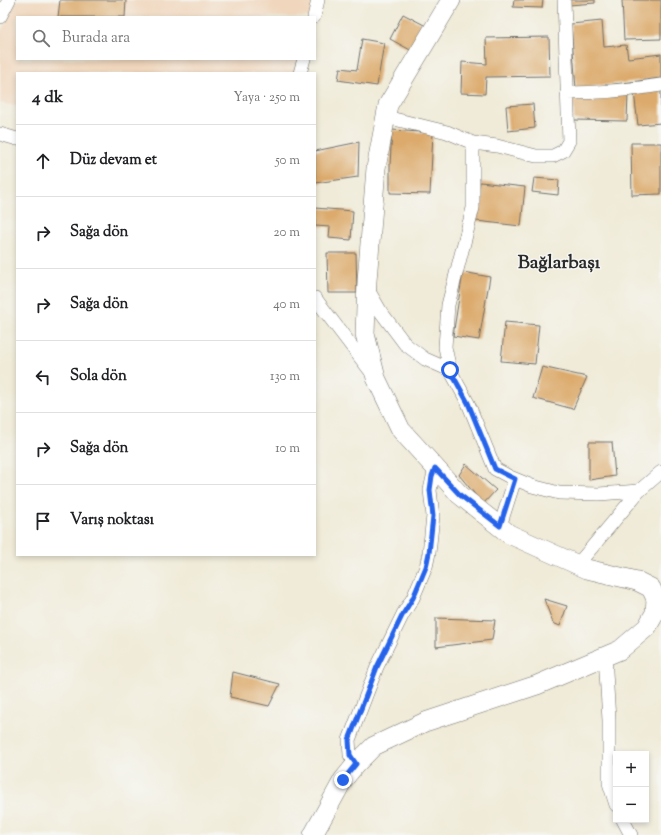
<!DOCTYPE html>
<html lang="tr">
<meta charset="utf-8">
<style>
:root{--surface:#fff;--page:#f6f6f6;--text:#202124;--muted:#757577;--line:#e0e0e0}
body{margin:0;font-family:"Sorts Mill Goudy",serif;background:var(--page);color:var(--text)}
.controls{position:absolute;right:12px;bottom:12px;display:grid;overflow:hidden;border-radius:0px;box-shadow:0 2px 6px #0003}
.controls button{width:36px;height:36px;display:grid;place-items:center;padding:0;border:0;border-bottom:1px solid var(--line);background:var(--surface);color:var(--text);font:20px sans-serif}
.stop{position:absolute;width:12px;height:12px;margin:-9px;border:3px solid #2563eb;border-radius:50%;background:#fff}
.stop.end{background:#2563eb;border-color:#fff;box-shadow:0 1px 4px #0008}
.list{margin:0;padding:0;list-style:none}
h2{display:flex;justify-content:space-between;align-items:center;height:52px;margin:0;padding:0 16px;font-size:17px}
h2 small{font-size:13px;font-weight:400;color:var(--muted)}
.list li{display:grid;grid-template-columns:26px 1fr auto;gap:12px;align-items:center;box-sizing:border-box;height:72px;padding:0 16px;border-top:1px solid var(--line)}
.list b{display:block;font-size:15px;white-space:nowrap}
.list em{font-size:13px;font-style:normal;color:var(--muted)}
.icon{flex:none;width:22px;height:22px;fill:none;stroke:currentColor;stroke-width:2;stroke-linecap:round;stroke-linejoin:round}
.map{position:relative;flex:none;width:661px;height:835px;overflow:hidden}
.search{position:absolute;background:var(--surface);box-shadow:0 2px 6px #0003;left:16px;top:16px;width:300px;height:44px;display:flex;align-items:center;gap:10px;box-sizing:border-box;padding:0 14px;border-radius:0px;color:var(--muted);font-size:15px}
.panel{position:absolute;background:var(--surface);box-shadow:0 2px 6px #0003;left:16px;top:72px;width:300px;height:484px;border-radius:0px}
.map>svg:first-child{display:block}
.built{fill:#f0d6bc}
.building{fill:#dcaa6c}
.lines{fill:none;stroke-linecap:round;stroke-linejoin:round}
.street-casing{stroke:#706e68;stroke-width:14}
.secondary-casing{stroke:#706e68;stroke-width:20}
.street{stroke:#fff;stroke-width:13}
.secondary{stroke:#fff;stroke-width:19}
.route{stroke:#2563eb;stroke-width:5}
.labels{text-anchor:middle;stroke-width:3;stroke-linejoin:round;paint-order:stroke}
.quarter-label{font-size:19px;font-weight:bold;fill:#2b2b2b;stroke:#f6f6f2}
</style>
<div class="map">
<svg width="661" height="835" viewBox="0 0 661 835">
<rect width="100%" height="100%" fill="#f6f6f2"/>
<filter id="ink" filterUnits="userSpaceOnUse"><feTurbulence type="fractalNoise" baseFrequency=".025" numOctaves="2"/><feDisplacementMap in="SourceGraphic" scale="8" xChannelSelector="R" yChannelSelector="G"/><feConvolveMatrix kernelMatrix="1 2 1 2 8 2 1 2 1" color-interpolation-filters="sRGB"/></filter>
<filter id="wash" filterUnits="userSpaceOnUse"><feTurbulence type="fractalNoise" baseFrequency=".012" numOctaves="4" result="noise"/><feDisplacementMap in="SourceGraphic" scale="16" xChannelSelector="R" yChannelSelector="G"/><feGaussianBlur stdDeviation="0.9" result="paint"/><feColorMatrix in="noise" values="0 0 0 0 0 0 0 0 0 0 0 0 0 0 0 0 0 1.4 0 .05"/><feComposite in="paint" operator="in"/></filter>
<g filter="url(#wash)">
<rect width="100%" height="100%" fill="#f0ebd8"/>
<!-- built -->
<path class="built" d="M17 0H317L313 17H17V59H304L301 73H17V106L0 103V33Z"/>
<g id="blocks">
<!-- building -->
<path class="building" d="M60 0H126L125 17H58Z
M514 0H543L542 8 513 7Z
M569 0H595V3L569 5Z
M622 0H661V39L624 40Z
M403 14 428 27 414 52 390 39Z
M602 21 604 47 626 45 628 58 661 54V78L576 89 571 24Z
M549 37 550 76 486 77 485 94 461 93 462 62 487 64 486 38Z
M362 39 384 43 377 86 338 80 340 68 357 70Z
M661 89V123L638 125 634 92Z
M628 93 627 121 574 120 573 97Z
M533 104 535 128 508 131 506 106Z
M392 130 433 133 430 194 390 193V165Z
M359 142 358 177 315 183V151Z
M631 143H661V194L632 195Z
M534 178 559 180 558 195 532 192Z
M480 182 525 187 521 226 476 221Z
M315 208 353 211 351 240 329 238 330 227 315 226Z
M327 253H356L357 293H328Z
M463 272 490 277 479 340 453 336Z
M505 322 539 325 535 364 501 361Z
M542 367 587 377 573 409 533 398Z
M589 442H612L615 476 589 480Z
M466 464 496 490 483 504 459 475Z
M544 599 567 606 560 626 553 623Z
M436 618 495 620 492 640 436 647Z
M233 672 280 684 269 706 230 697Z"/>
</g>
</g>
<g filter="url(#ink)">
<use href="#blocks" fill-opacity="0" stroke="#706e68" stroke-width="1"/>
<g class="lines">
<!-- street casing -->
<g class="street-casing">
<path id="street" d="M564 0 569 141 563 151 553 156H536L497 146 473 143V208L448 305 445 347 450 370 468 403 495 469 510 477 532 486 559 493 599 494 639 491
M0 17 9 0
M314 17 318 0
M300 73 304 59
M567 93C599 93 630 90 661 85
M386 117 447 132 473 143
M0 134 17 139
M367 288 381 312 405 344 425 359 450 370
M315 298 372 373
M500 526 515 479
M578 564 639 491 661 472
M605 656 609 720V783L616 805
M356 764 350 755 349 740 377 667 403 614 413 598 426 567 429 553 433 516 430 490 435 468
M623 820 631 835"/>
</g>
<!-- secondary casing -->
<g class="secondary-casing">
<path id="secondary" d="M313 835 343 780 356 764 374 746 425 722 537 685 620 650 647 627 655 613 656 599 651 588 637 581 587 569 509 534 460 495 401 430 376 378 365 334 367 281 376 168 388 105 451 0"/>
</g>
<!-- street -->
<use href="#street" class="street"/>
<!-- secondary -->
<use href="#secondary" class="secondary"/>
</g>
</g>
<g class="lines" filter="url(#ink)">
<!-- route -->
<path class="route" d="M343 780 356 764 350 755 349 740 377 667 403 614 413 598 426 567 429 553 433 516 430 490 432 476 435 468 460 495 500 526 515 479 495 469 468 403 450 370"/>
</g>
<g class="labels">
<!-- quarter labels -->
<g class="quarter-label">
<text x="559" y="268">Bağlarbaşı</text>
</g>
</g>
</svg>
<div class="controls">
<button>+</button>
<button>−</button>
</div>
<div class="stop" style="left:450px;top:370px"></div>
<div class="stop end" style="left:343px;top:780px"></div>
<div class="search"><svg class="icon" aria-label="search" viewBox="0 0 24 24"><circle cx="10" cy="10" r="6"/><path d="M15 15l6 6"/></svg>Burada ara</div>
<section class="panel">
<h2>4 dk<small>Yaya · 250 m</small></h2>
<ul class="list">
<li><svg class="icon" aria-label="ahead" viewBox="0 0 24 24"><path d="M12 20V5M6 11l6-6 6 6"/></svg><div><b>Düz devam et</b></div><em>50 m</em></li>
<li><svg class="icon" aria-label="right" viewBox="0 0 24 24"><path d="M7 20v-9h11M14 6l5 5-5 5"/></svg><div><b>Sağa dön</b></div><em>20 m</em></li>
<li><svg class="icon" aria-label="right" viewBox="0 0 24 24"><path d="M7 20v-9h11M14 6l5 5-5 5"/></svg><div><b>Sağa dön</b></div><em>40 m</em></li>
<li><svg class="icon" aria-label="left" viewBox="0 0 24 24"><path d="M17 20v-9H6M10 6l-5 5 5 5"/></svg><div><b>Sola dön</b></div><em>130 m</em></li>
<li><svg class="icon" aria-label="right" viewBox="0 0 24 24"><path d="M7 20v-9h11M14 6l5 5-5 5"/></svg><div><b>Sağa dön</b></div><em>10 m</em></li>
<li><svg class="icon" aria-label="arrive" viewBox="0 0 24 24"><path d="M6 21V4h12l-3 4 3 4H6"/></svg><div><b>Varış noktası</b></div></li>
</ul>
</section>
</div>
